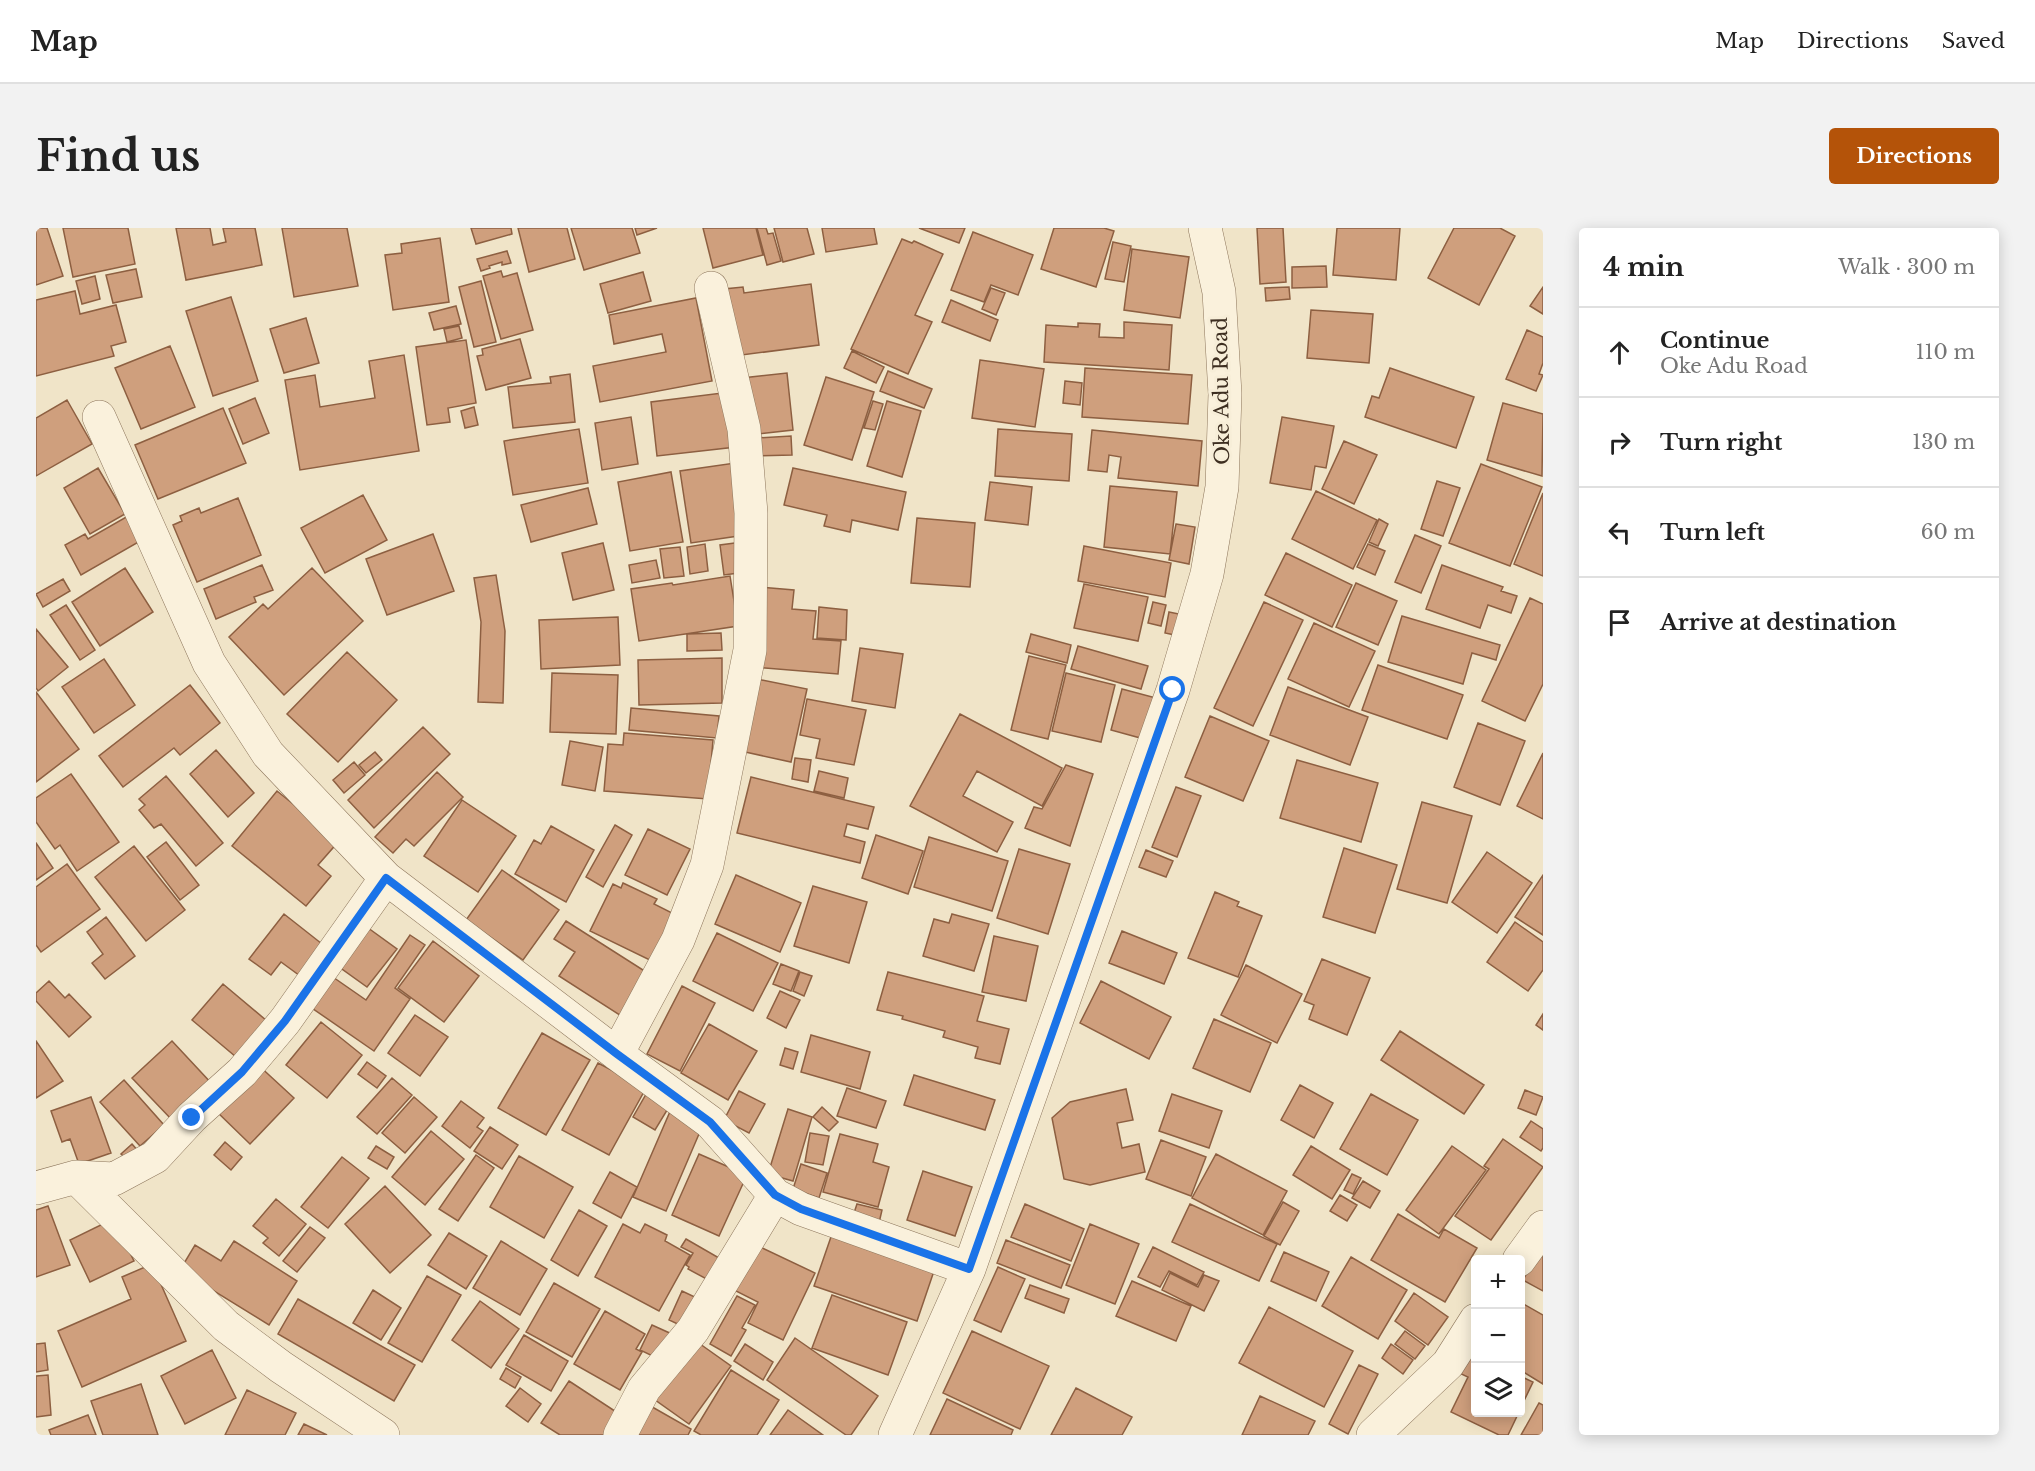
<!DOCTYPE html>
<meta charset="utf-8">
<style>
:root{--surface:#fff;--page:#f2f2f2;--text:#222;--muted:#767676;--line:#e0e0e0;--accent:#b45309}
body{margin:0;font-family:"Libre Baskerville",serif;background:var(--page);color:var(--text)}
.controls{position:absolute;right:18px;bottom:18px;display:grid;overflow:hidden;border-radius:6px;box-shadow:0 3px 15px #0003}
.controls button{width:54px;height:54px;display:grid;place-items:center;padding:0;border:0;border-bottom:2px solid var(--line);background:var(--surface);color:var(--text);font:30px sans-serif}
.stop{position:absolute;width:18px;height:18px;margin:-14px;border:4px solid #1a73e8;border-radius:50%;background:#fff}
.stop.end{background:#1a73e8;border-color:#fff;box-shadow:0 2px 6px #0008}
.list{margin:0;padding:0;list-style:none}
h2{display:flex;justify-content:space-between;align-items:center;height:78px;margin:0;padding:0 24px;font-size:26px}
h2 small{font-size:20px;font-weight:400;color:var(--muted)}
.list li{display:grid;grid-template-columns:39px 1fr auto;gap:18px;align-items:center;box-sizing:border-box;height:90px;padding:0 24px;border-top:2px solid var(--line)}
.list b{display:block;font-size:22px;white-space:nowrap}
.list p{margin:0;font-size:20px;white-space:nowrap;color:var(--muted)}
.list em{font-size:20px;font-style:normal;color:var(--muted)}
.icon{flex:none;width:33px;height:33px;fill:none;stroke:currentColor;stroke-width:2;stroke-linecap:round;stroke-linejoin:round}
.map{position:relative;flex:none;width:1507px;height:1207px;overflow:hidden;border-radius:6px}
header{display:flex;align-items:center;gap:36px;box-sizing:border-box;height:84px;padding:0 30px;background:var(--surface);border-bottom:2px solid var(--line)}
header strong{font-size:28px}
nav{display:flex;gap:33px;margin-inline-start:auto;font-size:21px}
.intro{display:flex;align-items:center;justify-content:space-between;box-sizing:border-box;height:144px;padding:0 36px}
h1{margin:0;font-size:42px}
.button{padding:15px 27px;border-radius:6px;background:var(--accent);color:#fff;font-size:21px;font-weight:700}
main{display:flex;gap:36px;padding:0 36px}
aside{flex:1;background:var(--surface);border-radius:6px;box-shadow:0 3px 15px #0003}
.map>svg:first-child{display:block}
.building{fill:#cf9f7d;stroke:#8d5f41;stroke-width:1.5}
.lines{fill:none;stroke-linecap:round;stroke-linejoin:round}
.minor-casing{stroke:#8d765c;stroke-width:34}
.minor{stroke:#faf1dc;stroke-width:33}
.route{stroke:#1a73e8;stroke-width:8}
.labels{text-anchor:middle;stroke-width:6;stroke-linejoin:round;paint-order:stroke}
.street-label{font-size:20px;fill:#3d2e20;stroke:#f7eed8}
</style>
<header>
<strong>Map</strong>
<nav><a>Map</a><a>Directions</a><a>Saved</a></nav>
</header>
<div class="intro"><h1>Find us</h1><a class="button">Directions</a></div>
<main>
<div class="map">
<svg width="1507" height="1207" viewBox="0 0 1507 1207">
<rect width="100%" height="100%" fill="#f0e4c8"/>
<!-- building -->
<path class="building" d="M0 0H11L27 48 0 57Z
M27 0H92L99 36 37 49Z
M140 0H174L177 17 190 14 187 0H219L226 37 150 52Z
M246 0H311L322 58 258 69Z
M435 0H475L476 6 440 16Z
M482 0H531L539 31 493 44Z
M535 0H596L604 25 548 42Z
M599 0H621L601 7Z
M667 0H720L727 27 677 40Z
M721 0H730L732 6 737 5 745 33 731 37Z
M738 0H771L778 26 747 34Z
M786 0H838L841 16 790 24Z
M883 0H929L923 15Z
M1018 0H1068L1078 3 1060 59 1005 41Z
M1221 0H1247L1250 54 1224 56Z
M1301 0H1364L1360 52 1297 47Z
M1418 0H1464L1479 8 1443 77 1392 50Z
M937 4 997 27 982 67 955 57 948 74 915 62Z
M404 10 413 74 357 82 349 27 366 25 365 16Z
M866 11 876 15 878 13 907 26 879 87 896 94 872 146 815 121Z
M1077 14 1095 18 1088 54 1069 51Z
M1096 21 1153 29 1144 90 1088 82Z
M471 23 475 35 466 37V34L453 38 454 40 445 43 441 31Z
M1290 38 1291 59 1256 60V39Z
M100 41 106 69 77 75 70 47Z
M465 43 467 49 481 45 497 102 465 111 447 48Z
M607 44 615 73 572 85 564 56Z
M59 48 64 71 46 76 40 53Z
M445 53 460 114 438 119 423 59Z
M775 56 783 117 698 128 688 61 707 59 708 65Z
M1253 59 1254 71 1230 73 1229 60Z
M1507 59V86L1494 78Z
M955 60 969 65 960 87 946 81Z
M39 63 44 86 80 77 90 114 75 118 78 128 0 148V72Z
M195 69 222 153 177 168 150 83Z
M660 70 676 153 564 174 557 138 630 124 626 106 578 116 573 87Z
M915 72 962 92 954 113 906 94Z
M420 78 425 96 398 102 393 85Z
M1275 82 1337 86 1333 135 1271 130Z
M270 90 283 135 248 145 234 101Z
M1088 94 1136 97 1133 142 1008 134 1010 97 1042 99V95L1064 96 1063 109 1088 110Z
M423 98 426 110 411 114 408 101Z
M1491 102 1507 109V135L1503 146 1507 147 1500 163 1470 151Z
M484 111 495 150 450 162 441 128 447 127 446 121Z
M430 112 440 175 412 180 414 194 391 197 380 119Z
M134 118 159 179 105 201 79 140Z
M816 123 848 139 840 155 808 140Z
M368 127 383 223 264 242 249 152 279 147 284 179 339 170 333 133Z
M944 132 1008 141 999 199 936 190Z
M1049 140 1156 147 1152 196 1046 189Z
M1354 140 1438 169 1420 220 1329 189 1336 168 1343 170Z
M852 143 896 161 888 180 844 163Z
M751 145 757 202 712 207 706 150Z
M534 146 539 194 477 200 472 159 515 155 514 149Z
M790 149 838 164 816 232 768 217Z
M1029 153 1046 155 1044 177 1027 175Z
M694 164 700 219 621 228 615 174Z
M219 170 233 205 207 216 193 181Z
M31 172 56 216 0 248V190Z
M837 173 847 176 839 202 828 200Z
M851 173 885 183 866 249 831 238Z
M1467 175 1507 186 1506 248 1451 232Z
M438 179 442 197 429 200 425 183Z
M187 180 210 235 122 271 99 217Z
M595 189 602 236 566 242 559 195Z
M1246 189 1298 198 1290 240 1279 238 1275 262 1234 255Z
M543 201 552 255 477 267 468 213Z
M962 201 1036 206 1033 253 959 248Z
M1056 202 1166 213 1162 258 1082 250 1085 229 1073 227 1071 244 1052 242Z
M755 208 756 227 721 228 720 210Z
M1308 213 1341 227 1318 276 1286 261Z
M699 235 709 307 655 315 644 243Z
M1445 236 1506 259 1474 338 1413 315Z
M62 240 89 286 54 306 28 260Z
M757 240 870 264 862 302 816 292 814 304 788 298 791 287 748 277Z
M635 244 647 314 594 323 582 254Z
M1401 253 1424 260 1407 308 1385 301Z
M954 254 996 259 992 297 949 292Z
M1074 258 1141 264 1134 326 1068 319Z
M552 260 561 296 495 314 485 277Z
M1280 263 1341 292 1317 341 1256 311Z
M1507 265V348L1478 336Z
M327 267 351 312 289 345 265 300Z
M202 270 225 327 161 354 137 297 146 293 144 288 163 280 165 285Z
M92 288 106 312 45 347 29 317 49 306 52 311Z
M881 290 939 295 934 359 875 355Z
M1343 291 1352 296 1342 318 1333 314Z
M1140 296 1159 299 1153 336 1133 332Z
M397 306 418 363 351 387 330 331Z
M1379 307 1405 318 1385 365 1359 354Z
M706 314 710 344 688 347 684 317Z
M567 315 578 362 537 372 526 325Z
M669 316 672 343 654 346 651 319Z
M1332 316 1349 323 1339 347 1321 339Z
M1048 318 1135 335 1129 369 1042 353Z
M644 319 648 348 628 350 624 321Z
M1250 325 1316 357 1296 399 1229 367Z
M620 332 624 350 596 355 593 337Z
M226 337 237 362 218 369 220 374 180 391 168 361Z
M1406 337 1467 359 1465 363 1481 368 1475 385 1452 377 1444 400 1390 381Z
M89 340 117 384 64 418 36 374Z
M276 340 327 393 248 467 193 409 227 376 232 381Z
M460 347 469 403 467 475 442 474 445 394 438 350Z
M694 348 702 398 603 413 595 361 636 355 637 357Z
M27 351 34 363 7 379 0 366Z
M1320 355 1361 373 1342 417 1300 399Z
M1048 356 1112 369 1102 413 1038 400Z
M722 359 758 362 756 381 780 383 777 411 805 413 802 446 716 439Z
M1494 370 1507 376V456L1489 493 1446 473Z
M1117 374 1130 377 1125 398 1112 395Z
M1228 374 1267 392 1217 498 1178 480Z
M30 377 59 422 44 432 14 387Z
M783 379 811 382 810 412 781 410Z
M1133 384 1143 386 1139 407 1129 405Z
M1366 388 1464 417 1460 432 1436 425 1427 456 1352 434Z
M582 389 584 437 505 441 503 392Z
M1278 395 1339 423 1313 479 1252 451Z
M0 401 32 439 2 463 0 460Z
M685 405 686 422 651 423V406Z
M995 406 1035 417 1031 435 990 424Z
M1042 418 1112 438 1105 461 1035 441Z
M824 420 867 426 859 480 816 473Z
M311 424 361 472 302 534 251 486Z
M993 428 1030 437 1012 511 975 502Z
M686 430V475L603 477 602 432Z
M68 431 99 477 58 505 26 459Z
M1342 437 1427 467 1411 511 1326 482Z
M516 445 582 447 580 506 514 504Z
M1030 445 1079 457 1065 514 1016 503Z
M716 450 771 461 755 534 700 522Z
M154 457 184 495 144 527 138 520 87 559 63 528Z
M1252 459 1332 489 1314 537 1234 507Z
M1086 461 1120 470 1108 511 1075 502Z
M0 464 43 521 0 554Z
M771 471 830 482 818 537 780 530 784 511 764 507Z
M595 480 683 488 681 510 593 502Z
M924 486 1026 540 1006 578 941 543 927 568 977 594 961 624 874 578Z
M1174 488 1233 513 1207 573 1149 549Z
M1442 495 1489 513 1464 577 1418 559Z
M387 499 414 526 338 600 312 572Z
M588 505 677 512 672 571 568 563 572 516 587 517Z
M534 513 567 519 559 563 526 557Z
M180 522 218 565 192 589 154 546Z
M339 524 346 532 330 545 323 537Z
M1507 525V591L1481 578Z
M759 530 775 532 772 554 756 551Z
M1261 532 1342 555 1325 614 1244 590Z
M318 534 329 547 308 565 297 552Z
M1030 537 1057 546 1034 618 989 600 998 579 1006 581Z
M783 543 812 550 808 570 778 563Z
M401 544 427 569 378 618 370 611 357 625 339 609Z
M35 546 83 614 41 643 24 617 19 621 0 594V570Z
M130 548 187 615 160 638 125 596 118 600 103 582 109 577 103 571Z
M715 549 838 579 832 601 811 596 808 608 829 614 824 635 701 605Z
M1140 559 1165 568 1141 629 1116 619Z
M241 563 303 613 282 637 295 648 270 678 196 618Z
M426 572 480 608 442 664 388 628Z
M1386 574 1436 588 1411 675 1361 661Z
M579 597 596 607 567 659 550 649Z
M515 598 558 622 530 674 479 646 498 612 505 616Z
M612 601 654 621 631 667 589 647Z
M840 607 887 623 872 666 826 650Z
M893 609 972 633 956 683 878 659Z
M130 614 163 657 144 672 111 629Z
M0 615 17 640 0 652Z
M98 618 149 682 110 713 59 649Z
M1308 620 1361 637 1339 705 1287 689Z
M983 621 1034 636 1012 706 961 690Z
M1110 622 1137 633 1130 649 1103 639Z
M1451 624 1496 655 1461 705 1416 674Z
M31 636 64 681 5 724 0 717V659Z
M466 642 523 682 487 732 430 692Z
M700 647 765 675 744 724 679 696Z
M1507 647V707L1479 689Z
M587 655 621 671 618 676 644 689 620 735 554 703 577 656 585 660Z
M777 658 831 674 813 735 758 718Z
M1179 664 1203 674 1201 678 1226 688 1202 749 1152 730Z
M248 686 295 723 271 753 245 734 235 747 213 731Z
M916 686 953 696 938 743 887 728 898 691 913 695Z
M70 689 99 728 69 751 56 735 67 726 51 704Z
M530 693 618 749 590 791 523 748 539 724 518 711Z
M1479 694 1507 714V742L1492 763 1451 734Z
M328 697 361 721 331 759 299 736Z
M1086 703 1141 725 1128 756 1073 735Z
M681 705 742 735 717 783 657 753Z
M374 707 389 717 359 760 374 771 338 823 270 776 291 745 330 772Z
M958 708 1002 718 990 773 946 764Z
M397 713 443 748 408 794 362 760Z
M1286 731 1334 750 1311 807 1273 791 1278 777 1268 773Z
M745 736 763 743 755 763 737 756Z
M1210 737 1266 766 1241 815 1185 787Z
M764 744 776 748 768 768 757 763Z
M852 744 948 768 941 793 973 801 964 836 939 830 942 819 907 809 909 803 866 791 867 788 841 782Z
M13 753 29 770 33 766 55 789 33 809 0 773V765Z
M1065 753 1135 789 1113 831 1044 795Z
M187 756 237 798 206 834 156 792Z
M646 758 679 775 644 843 611 826Z
M744 763 764 772 750 800 731 790Z
M1507 786V802L1500 797Z
M379 787 412 809 384 848 352 825Z
M1178 791 1235 815 1214 864 1157 840Z
M285 794 326 827 291 870 250 837Z
M673 796 721 823 692 872 645 845Z
M1364 803 1448 857 1428 886 1345 832Z
M506 805 554 832 510 907 462 880Z
M775 807 834 824 824 861 765 844Z
M0 813 27 853 0 870Z
M136 813 177 857 137 893 96 850Z
M749 820 762 824 757 841 744 837Z
M331 834 350 848 341 860 322 846Z
M220 835 258 870 214 916 177 880Z
M562 835 610 860 573 927 526 902Z
M878 847 959 872 949 902 868 877Z
M356 850 376 867 341 906 321 889Z
M88 852 128 897 104 918 64 874Z
M1264 857 1297 875 1278 910 1245 892Z
M811 860 850 873 840 900 801 888Z
M613 861 636 874 619 902 597 889Z
M1090 861 1097 892 1081 895 1086 920 1103 916 1109 944 1054 957 1028 951 1016 890 1034 874Z
M1489 862 1507 869 1500 887 1482 880Z
M703 863 729 876 713 905 688 892Z
M1136 866 1186 883 1173 920 1123 903Z
M1335 866 1382 892 1351 947 1304 921Z
M55 869 75 925 43 936 34 911 26 914 15 883Z
M378 869 401 889 369 925 346 905Z
M425 873 448 890 441 899 447 903 434 920 406 898Z
M636 879 669 892 630 983 597 969Z
M786 879 802 894 793 903 777 889Z
M752 881 776 889 757 953 732 946Z
M1495 893 1507 901V920L1505 923 1484 909Z
M454 899 482 917 466 941 438 923Z
M395 903 428 931 389 977 356 949Z
M774 905 793 908 787 937 769 934Z
M804 906 842 916 837 934 853 939 842 979 787 964Z
M1467 911 1507 939 1455 1012 1419 988 1453 941 1448 938Z
M1125 912 1170 929 1155 968 1110 951Z
M189 914 206 929 195 942 178 927Z
M96 916 103 924 93 933 85 926Z
M340 918 358 929 351 941 332 930Z
M1275 918 1314 942 1296 971 1257 947Z
M1416 918 1450 942 1403 1006 1370 982Z
M663 926 711 947 683 1008 636 987Z
M1180 926 1251 963 1227 1007 1156 970Z
M440 927 458 940 422 993 403 981Z
M483 928 537 959 508 1010 454 979Z
M306 929 333 950 292 1000 265 979Z
M765 936 791 945 783 970 757 961Z
M887 943 936 959 919 1008 871 992Z
M574 944 601 959 585 990 557 975Z
M1316 946 1325 950 1317 966 1308 962Z
M1327 953 1344 963 1334 980 1316 970Z
M349 958 395 1007 354 1045 309 996Z
M1304 967 1321 977 1311 993 1294 983Z
M240 971 270 996 243 1028 227 1015 232 1010 217 998Z
M1247 974 1263 983 1244 1017 1228 1008Z
M821 976 846 982 843 995 817 988Z
M989 976 1048 1001 1035 1033 975 1009Z
M1154 976 1241 1016 1223 1053 1136 1014Z
M12 978 34 1037 0 1049V982Z
M543 982 571 998 542 1048 515 1032Z
M1362 986 1403 1010 1408 1001 1441 1020 1409 1074 1335 1032Z
M77 991 98 1033 54 1054 34 1012Z
M587 996 604 1005 609 996 631 1007 629 1013 654 1027 623 1083 559 1049Z
M1054 996 1103 1016 1079 1076 1030 1057Z
M274 999 289 1010 261 1044 247 1033Z
M413 1005 451 1028 430 1061 392 1037Z
M796 1006 899 1040 881 1093 778 1058Z
M650 1011 690 1034 678 1055 652 1041 653 1039 650 1037 657 1025 645 1019Z
M970 1012 1034 1037 1025 1060 961 1035Z
M198 1013 261 1053 233 1097 144 1042 159 1017 185 1033Z
M465 1013 511 1041 484 1087 437 1060Z
M1507 1015V1063L1487 1052Z
M718 1016 779 1045 747 1112 712 1095 722 1074 696 1061Z
M1117 1019 1168 1044 1161 1057 1133 1043 1124 1059 1102 1049Z
M1248 1024 1293 1044 1280 1073 1235 1053Z
M1315 1029 1371 1062 1342 1111 1286 1078Z
M116 1036 150 1113 46 1159 22 1103 95 1071 86 1049Z
M962 1039 989 1051 965 1104 938 1092Z
M1134 1045 1162 1059 1168 1047 1183 1053 1168 1083 1126 1062Z
M391 1048 425 1067 386 1134 352 1115Z
M1096 1053 1155 1078 1140 1113 1080 1088Z
M518 1055 564 1081 536 1129 490 1104Z
M994 1057 1033 1071 1028 1085 989 1070Z
M337 1062 365 1080 345 1112 317 1095Z
M646 1063 661 1070 648 1099 633 1092Z
M1378 1065 1412 1089 1392 1117 1359 1093Z
M796 1067 871 1094 852 1147 776 1120Z
M701 1068 719 1077 706 1100 710 1102 695 1128 674 1116Z
M262 1071 379 1137 358 1173 242 1106Z
M444 1073 483 1101 455 1140 416 1112Z
M1484 1074 1507 1087V1156L1484 1142Z
M1233 1079 1317 1123 1288 1179 1203 1135Z
M569 1083 609 1106 600 1121 606 1124 584 1162 538 1136Z
M616 1097 638 1107 627 1133 604 1122Z
M936 1103 1013 1138 984 1201 907 1165Z
M1369 1103 1389 1118 1379 1131 1359 1116Z
M488 1107 532 1133 515 1163 470 1137Z
M759 1110 842 1168 815 1207H810L731 1152Z
M657 1111 695 1138 653 1196 615 1169Z
M9 1115 12 1142 0 1144V1116Z
M709 1116 737 1134 727 1152 698 1133Z
M1355 1116 1377 1132 1367 1146 1346 1130Z
M176 1122 200 1170 149 1196 125 1148Z
M1431 1123 1440 1127V1184H1483L1472 1207H1463L1415 1184 1432 1149 1421 1144Z
M1323 1137 1342 1146 1312 1206 1293 1196Z
M470 1140 485 1149 479 1160 464 1151Z
M695 1142 743 1172 721 1207H665L658 1203Z
M12 1147 15 1187 0 1189V1148Z
M1484 1148 1497 1154 1484 1181Z
M533 1153 588 1189 576 1207H524L505 1195Z
M105 1156 122 1207H67L55 1173Z
M484 1160 505 1176 492 1194 470 1178Z
M1040 1160 1096 1189 1086 1207H1015Z
M211 1162 260 1185 249 1207H189Z
M1224 1168 1279 1193 1272 1207H1206Z
M911 1171 977 1202 975 1207H894Z
M1503 1175 1507 1177V1207H1485Z
M611 1176 655 1201 652 1207H593Z
M752 1182 787 1207H734Z
M52 1187 60 1207H15L13 1202Z
M268 1196 291 1207H262Z"/>
<g class="lines">
<!-- minor casing -->
<g class="minor-casing">
<path id="minor" d="M63 189 173 435 232 526 350 650 581 826 674 894 739 967 765 981 933 1041
M581 826 642 712 671 637 714 422 715 285 708 201 675 60
M40 949 190 1098 245 1139 347 1207
M0 960 40 949 78 951 119 929 156 889 206 844 249 793 350 650
M1483 1032 1507 999
M584 1207 608 1161 657 1102 739 967
M859 1207 933 1041 1137 462 1171 346 1186 259 1189 166 1183 64 1169 0
M1337 1207 1412 1136 1440 1092"/>
</g>
<!-- minor -->
<use href="#minor" class="minor"/>
</g>
<g class="lines">
<!-- route -->
<path class="route" d="M156 890 206 844 249 793 350 650 581 826 674 894 739 967 765 981 933 1041 1137 462"/>
</g>
<g class="labels">
<!-- street labels -->
<g class="street-label">
<text transform="translate(1185 163) rotate(-91)" y="7">Oke Adu Road</text>
</g>
</g>
</svg>
<div class="controls">
<button>+</button>
<button>−</button>
<button><svg class="icon" aria-label="layers" viewBox="0 0 24 24"><path d="M12 4l9 5-9 5-9-5zM3 14l9 5 9-5"/></svg></button>
</div>
<div class="stop" style="left:1137px;top:462px"></div>
<div class="stop end" style="left:156px;top:890px"></div>
</div>
<aside>
<h2>4 min<small>Walk · 300 m</small></h2>
<ul class="list">
<li><svg class="icon" aria-label="ahead" viewBox="0 0 24 24"><path d="M12 20V5M6 11l6-6 6 6"/></svg><div><b>Continue</b><p>Oke Adu Road</p></div><em>110 m</em></li>
<li><svg class="icon" aria-label="right" viewBox="0 0 24 24"><path d="M7 20v-9h11M14 6l5 5-5 5"/></svg><div><b>Turn right</b></div><em>130 m</em></li>
<li><svg class="icon" aria-label="left" viewBox="0 0 24 24"><path d="M17 20v-9H6M10 6l-5 5 5 5"/></svg><div><b>Turn left</b></div><em>60 m</em></li>
<li><svg class="icon" aria-label="arrive" viewBox="0 0 24 24"><path d="M6 21V4h12l-3 4 3 4H6"/></svg><div><b>Arrive at destination</b></div></li>
</ul>
</aside>
</main>
